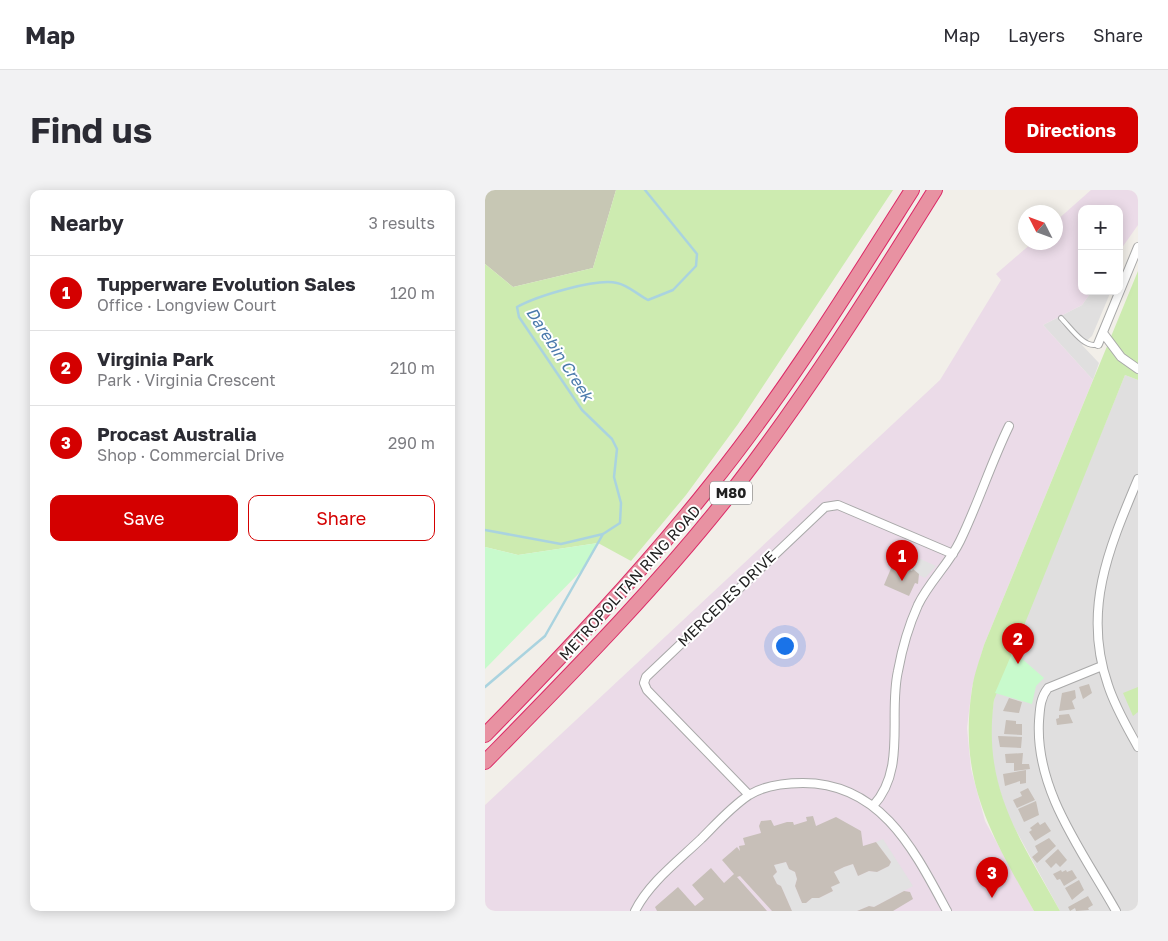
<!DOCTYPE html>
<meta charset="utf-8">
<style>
:root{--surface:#fff;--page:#f2f2f3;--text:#2b2b33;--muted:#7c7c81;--line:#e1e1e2;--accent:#d40000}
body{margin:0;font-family:"Golos Text",sans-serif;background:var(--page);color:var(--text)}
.controls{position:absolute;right:15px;top:15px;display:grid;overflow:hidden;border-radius:10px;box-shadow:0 2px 12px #0003}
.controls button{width:45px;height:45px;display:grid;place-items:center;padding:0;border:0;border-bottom:1px solid var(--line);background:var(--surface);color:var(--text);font:25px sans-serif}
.compass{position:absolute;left:533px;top:15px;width:45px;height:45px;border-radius:50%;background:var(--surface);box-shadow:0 2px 12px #0003;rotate:312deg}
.you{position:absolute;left:299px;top:455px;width:18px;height:18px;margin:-12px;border:4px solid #fff;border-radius:50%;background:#1a73e8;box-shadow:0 0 0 8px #1a73e833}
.badge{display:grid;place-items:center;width:32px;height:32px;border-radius:50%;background:var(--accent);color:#fff;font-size:16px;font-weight:700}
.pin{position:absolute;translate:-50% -41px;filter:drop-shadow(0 1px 2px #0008)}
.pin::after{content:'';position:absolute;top:26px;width:18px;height:15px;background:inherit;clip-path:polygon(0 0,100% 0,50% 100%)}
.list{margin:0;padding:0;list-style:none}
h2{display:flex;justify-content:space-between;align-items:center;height:65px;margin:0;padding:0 20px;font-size:21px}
h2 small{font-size:16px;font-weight:400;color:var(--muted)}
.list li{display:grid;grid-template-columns:32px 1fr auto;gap:15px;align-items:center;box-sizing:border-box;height:75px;padding:0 20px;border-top:1px solid var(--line)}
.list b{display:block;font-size:19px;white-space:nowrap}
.list p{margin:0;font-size:16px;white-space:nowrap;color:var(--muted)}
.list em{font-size:16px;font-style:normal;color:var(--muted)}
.actions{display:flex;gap:10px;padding:15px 20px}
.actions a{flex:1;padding:11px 0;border:1px solid var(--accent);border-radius:10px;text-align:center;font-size:18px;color:var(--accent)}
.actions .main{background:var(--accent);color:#fff}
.map{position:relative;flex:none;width:653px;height:721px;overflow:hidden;border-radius:10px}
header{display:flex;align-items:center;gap:30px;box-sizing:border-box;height:70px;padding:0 25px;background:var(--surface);border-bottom:1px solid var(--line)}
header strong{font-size:24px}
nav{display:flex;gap:28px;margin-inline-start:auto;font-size:18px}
.intro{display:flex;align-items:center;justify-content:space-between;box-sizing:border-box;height:120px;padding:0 30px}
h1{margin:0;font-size:35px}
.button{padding:12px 22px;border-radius:10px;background:var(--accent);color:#fff;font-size:18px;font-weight:700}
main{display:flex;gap:30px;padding:0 30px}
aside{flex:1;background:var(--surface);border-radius:10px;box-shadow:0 2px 12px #0003}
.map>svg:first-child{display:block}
.residential{fill:#e0dfdf}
.industrial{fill:#ebdbe8}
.construction{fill:#c7c7b4}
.grass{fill:#cdebb0}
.park{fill:#c8facc}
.parking{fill:#e2e2e2}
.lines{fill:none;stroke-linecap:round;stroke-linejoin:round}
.stream{stroke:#aad3df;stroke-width:2.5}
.building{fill:#c7bfb8}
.service-casing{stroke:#a9a9a9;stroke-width:6}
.minor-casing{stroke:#a9a9a9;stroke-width:10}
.motorway-casing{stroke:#dc2a67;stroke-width:16}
.service{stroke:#fff;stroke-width:4}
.minor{stroke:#fff;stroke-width:8}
.motorway{stroke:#e892a2;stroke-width:14}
.labels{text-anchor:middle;stroke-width:4;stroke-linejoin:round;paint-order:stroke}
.shield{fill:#fff;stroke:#646464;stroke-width:1}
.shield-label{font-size:14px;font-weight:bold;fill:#222}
.street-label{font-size:15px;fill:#222;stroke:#fff}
.water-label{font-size:16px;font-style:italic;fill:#4a7aab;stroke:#fff}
</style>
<header>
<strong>Map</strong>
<nav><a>Map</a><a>Layers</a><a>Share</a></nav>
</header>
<div class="intro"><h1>Find us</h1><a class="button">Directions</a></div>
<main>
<aside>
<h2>Nearby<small>3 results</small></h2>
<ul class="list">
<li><span class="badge">1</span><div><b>Tupperware Evolution Sales</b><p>Office · Longview Court</p></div><em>120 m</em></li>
<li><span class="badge">2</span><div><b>Virginia Park</b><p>Park · Virginia Crescent</p></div><em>210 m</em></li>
<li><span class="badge">3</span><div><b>Procast Australia</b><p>Shop · Commercial Drive</p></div><em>290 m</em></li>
</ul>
<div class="actions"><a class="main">Save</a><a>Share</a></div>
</aside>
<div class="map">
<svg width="653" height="721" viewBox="0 0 653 721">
<rect width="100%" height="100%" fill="#f2efe9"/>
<!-- residential -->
<path class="residential" d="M607 101H626L607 146 597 155 614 173 608 190 558 135 597 115Z
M640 185 653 190V721H575L522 624 510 584 506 564V531L510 503Z"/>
<!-- industrial -->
<path class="industrial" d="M606 0H653V35L634 62V19H597V101H607L597 115 558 135 608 190 499 455 487 497 482 538 486 579 500 631 549 721H0V615L455 190 516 90 511 84 547 53 570 52 571 31Z"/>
<!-- construction -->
<path class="construction" d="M0 0H131L108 78 28 97 0 74Z"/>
<!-- grass -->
<path class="grass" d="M131 0H408L253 234 201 305 146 371 113 353 33 365 0 357V74L28 97 108 78Z
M653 81V190L640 185 509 510C497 598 535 648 575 721H549C506 644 473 591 487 499 489 484 495 469 499 455Z
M653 497V522L648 526 638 503Z"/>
<!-- park -->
<path class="park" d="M113 353 101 376 0 479V357L33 365Z
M528 461 559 488 551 496 547 514 510 503Z"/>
<!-- parking -->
<path class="parking" d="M413 359 451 376 440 388 415 376 413 378 407 376Z
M398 649 428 696 389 717 384 716 372 721H307L296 696 292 694 288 686 292 682 289 675 301 672 304 679 310 682 312 689 310 696 317 713H321L327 708H334L348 701 346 697 354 693 349 682 359 677 368 674 373 686 384 681 392 682 404 676 406 672 391 652Z"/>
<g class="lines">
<!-- stream -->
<path class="stream" d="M0 340 76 354 118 344 135 333 136 313 129 287 132 259 127 249 97 220 34 127 32 117C52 106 111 88 132 93 143 95 153 105 163 110L188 100 211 76 212 64 160 0
M0 497 60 446 118 344"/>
</g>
<!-- building -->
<path class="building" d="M407 376 413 378 414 376 427 381 428 379 434 384 433 394 430 393 424 406 399 395Z
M604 494 607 503 598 509 594 497Z
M590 500 591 508 587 511 590 519 574 521 577 503Z
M524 508 537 512 534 523 518 521Z
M584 524 588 533 572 535 571 529 574 528V525Z
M521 530 531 531V534H537V545L519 544Z
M513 546 537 547 536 558 515 557Z
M538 563 537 574H544L545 579 529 581V573H521L520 564Z
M541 580V593L535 594V591L520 596 518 584Z
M543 598 550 610 532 618 528 610 537 606 535 602Z
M551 611 554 625 539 632 533 619Z
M328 626 331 636 351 627 376 641 378 656 391 652 406 672 404 676 392 682 384 681 373 686 368 674 359 677 349 682 355 693 346 697 348 701 334 708H327L321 713H317L310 696 312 689 310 682 304 679 301 672 289 675 292 682 288 686 292 694 296 696 307 721H287L255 686 252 687 282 721H172L170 717 193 697 210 716 219 709 207 695 226 678 239 693 249 684 237 670 252 657 255 661 254 656 260 655 258 648 276 643 274 636 276 631 286 630 289 636 302 632H308L309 635 322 631 321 627Z
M553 632 555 635 560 632 566 641 550 651 544 642 547 640 545 638Z
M564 648 571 656 552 673 547 667 553 662 550 656Z
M573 659 582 670 575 677 571 673 566 678 560 671Z
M576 680 577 682 581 680 582 682 587 680 592 688 579 696 575 689 572 690 568 684Z
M594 690 599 700 587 710 580 698Z
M419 701 425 702 428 709 408 721H372L384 716 389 717Z
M603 706 608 715 603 718 604 720 591 721 590 718 585 721 583 717Z"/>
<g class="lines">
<!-- service casing -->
<g class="service-casing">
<path id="service" d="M576 128C585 137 600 160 613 154"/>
</g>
<!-- minor casing -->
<g class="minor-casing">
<path id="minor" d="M618 143 636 167 653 179
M613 154 653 57
M653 289C624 358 597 420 623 495 630 517 642 537 653 557
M617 476 563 498C555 508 555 519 554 531 550 601 598 662 631 721
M264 605 162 500 159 493 161 487 340 317 353 315 468 364
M388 616C422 579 403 525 413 481 417 459 424 435 433 415 444 392 464 374 475 351 493 314 506 273 524 236
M150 721C164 693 193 671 216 649 231 634 246 617 264 605 280 595 300 593 318 593 397 593 430 662 462 721"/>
</g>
<!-- motorway casing -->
<g class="motorway-casing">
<path id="motorway" d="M0 545C78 465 155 384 225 296 300 203 363 101 427 0
M0 572C87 483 175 394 252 295 324 201 387 101 450 0"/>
</g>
<!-- service -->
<use href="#service" class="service"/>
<!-- minor -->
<use href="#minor" class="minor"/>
<!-- motorway -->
<use href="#motorway" class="motorway"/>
</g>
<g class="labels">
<!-- shield labels -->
<rect class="shield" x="225" y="291.5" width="42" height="23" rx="4"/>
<g class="shield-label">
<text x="246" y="308">M80</text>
</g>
<!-- street labels -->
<g class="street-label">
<text transform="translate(145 393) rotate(-48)" y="5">METROPOLITAN RING ROAD</text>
<text transform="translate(242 409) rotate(-44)" y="5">MERCEDES DRIVE</text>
</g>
<!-- water labels -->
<g class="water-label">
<text transform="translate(75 164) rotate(57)" y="6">Darebin Creek</text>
</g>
</g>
</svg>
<div class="controls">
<button>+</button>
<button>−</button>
</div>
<svg class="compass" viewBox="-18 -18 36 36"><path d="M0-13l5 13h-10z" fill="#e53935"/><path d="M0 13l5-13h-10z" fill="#7c7c81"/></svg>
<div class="you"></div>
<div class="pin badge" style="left:417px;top:391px">1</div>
<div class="pin badge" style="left:533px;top:474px">2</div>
<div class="pin badge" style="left:507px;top:708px">3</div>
</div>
</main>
